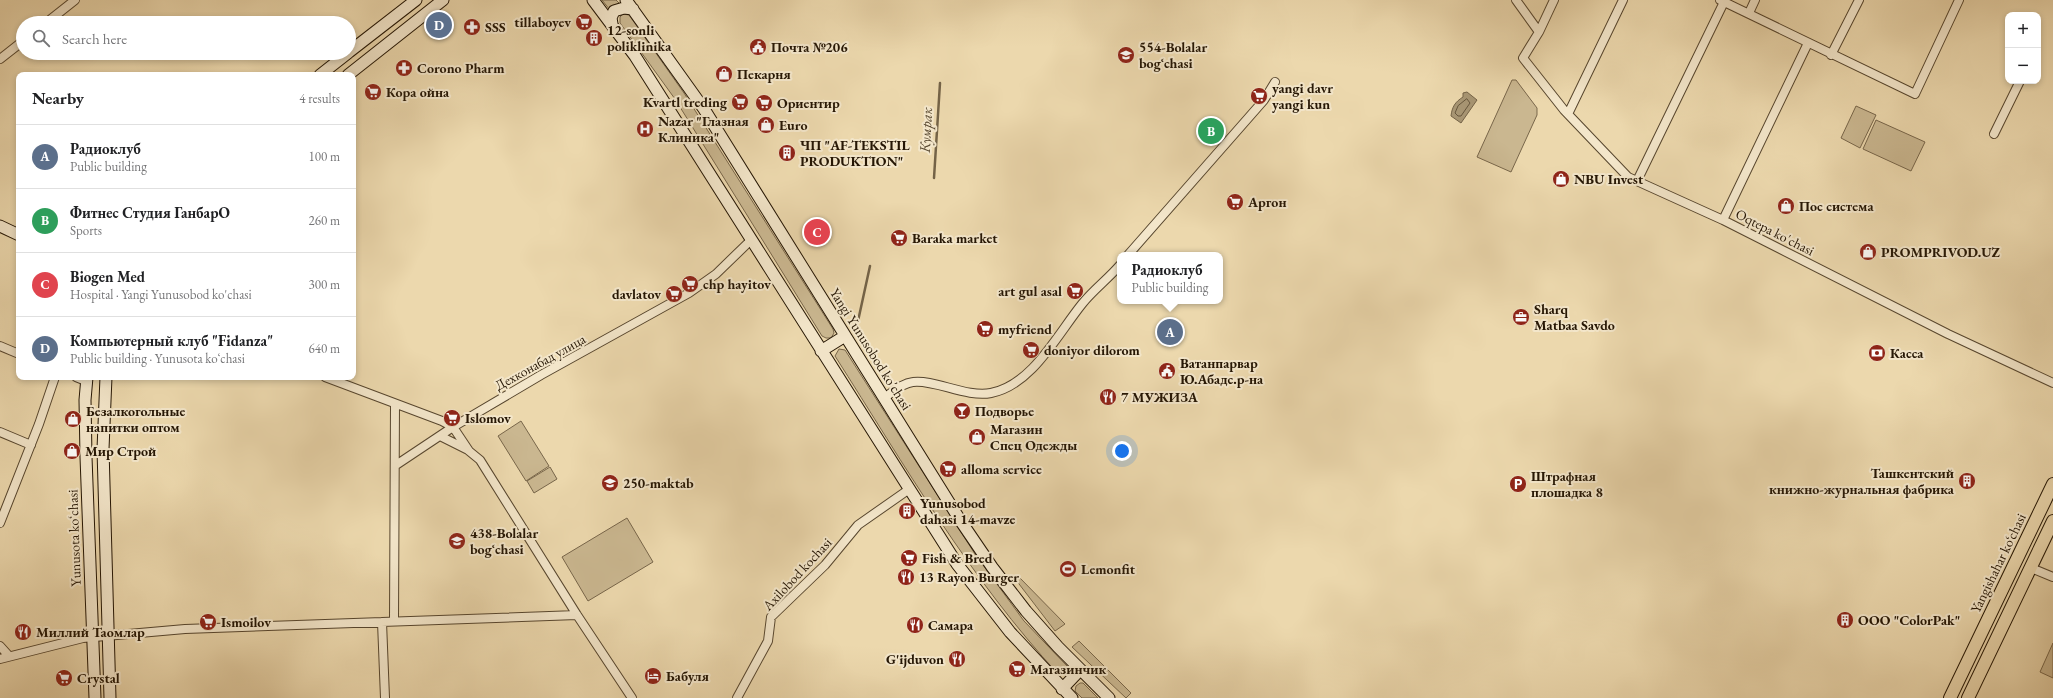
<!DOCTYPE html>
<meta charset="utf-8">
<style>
:root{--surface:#fff;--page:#f2f2f2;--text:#202124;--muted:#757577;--line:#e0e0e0;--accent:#ea580c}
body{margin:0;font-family:"EB Garamond",serif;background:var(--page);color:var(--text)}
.controls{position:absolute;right:12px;top:12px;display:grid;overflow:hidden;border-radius:8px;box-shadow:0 2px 6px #0003}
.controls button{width:36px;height:36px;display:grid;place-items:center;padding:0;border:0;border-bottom:1px solid var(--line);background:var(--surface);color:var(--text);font:20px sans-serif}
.you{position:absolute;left:1122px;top:451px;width:14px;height:14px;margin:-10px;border:3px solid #fff;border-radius:50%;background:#1a73e8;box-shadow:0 0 0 6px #1a73e833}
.badge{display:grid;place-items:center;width:26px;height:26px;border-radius:50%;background:var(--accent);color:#fff;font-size:13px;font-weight:700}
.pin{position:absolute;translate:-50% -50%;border:2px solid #fff;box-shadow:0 1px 4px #0006}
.popup{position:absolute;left:1117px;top:252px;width:106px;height:52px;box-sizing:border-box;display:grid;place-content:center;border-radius:8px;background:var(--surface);filter:drop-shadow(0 1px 3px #0005);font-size:13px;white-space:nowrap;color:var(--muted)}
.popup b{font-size:15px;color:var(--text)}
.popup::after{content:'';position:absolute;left:50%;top:100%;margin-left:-8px;border:8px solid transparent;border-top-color:var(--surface)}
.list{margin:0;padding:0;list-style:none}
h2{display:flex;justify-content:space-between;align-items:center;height:52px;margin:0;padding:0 16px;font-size:17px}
h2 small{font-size:13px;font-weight:400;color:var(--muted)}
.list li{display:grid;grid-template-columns:26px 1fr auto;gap:12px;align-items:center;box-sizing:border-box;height:64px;padding:0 16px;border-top:1px solid var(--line)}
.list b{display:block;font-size:15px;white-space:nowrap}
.list p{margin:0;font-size:13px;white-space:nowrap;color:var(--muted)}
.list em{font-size:13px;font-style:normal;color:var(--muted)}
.icon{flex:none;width:22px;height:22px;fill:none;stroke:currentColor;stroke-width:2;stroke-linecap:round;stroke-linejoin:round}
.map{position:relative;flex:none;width:2053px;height:698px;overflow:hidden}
.search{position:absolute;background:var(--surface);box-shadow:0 2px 6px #0003;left:16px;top:16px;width:340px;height:44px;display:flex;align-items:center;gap:10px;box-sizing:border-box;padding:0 14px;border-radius:22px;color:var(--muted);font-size:15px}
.panel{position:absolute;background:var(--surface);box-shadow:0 2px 6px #0003;left:16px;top:72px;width:340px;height:308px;border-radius:8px}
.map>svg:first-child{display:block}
.green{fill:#cab790;stroke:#78664a}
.water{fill:#a89674;stroke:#746347}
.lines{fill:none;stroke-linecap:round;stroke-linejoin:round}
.shore{stroke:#66563c;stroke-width:1}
.stream{stroke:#746347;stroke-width:2.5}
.street-casing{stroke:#57462e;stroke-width:10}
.secondary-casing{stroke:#251604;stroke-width:13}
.primary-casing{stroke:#251604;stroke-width:14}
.street{stroke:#f3e6ca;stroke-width:8}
.secondary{stroke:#f3e6ca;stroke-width:11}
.primary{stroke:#ecd8ad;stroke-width:12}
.labels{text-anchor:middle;stroke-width:4;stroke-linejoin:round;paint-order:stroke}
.poi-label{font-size:14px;font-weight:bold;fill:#251604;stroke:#f3e6ca;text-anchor:start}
.street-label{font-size:14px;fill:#251604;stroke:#f3e6ca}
.water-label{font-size:15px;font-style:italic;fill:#594931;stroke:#f3e6ca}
</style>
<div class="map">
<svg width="2053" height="698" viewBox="0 0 2053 698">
<rect width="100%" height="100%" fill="#ecd8ad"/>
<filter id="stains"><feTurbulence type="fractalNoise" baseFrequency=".005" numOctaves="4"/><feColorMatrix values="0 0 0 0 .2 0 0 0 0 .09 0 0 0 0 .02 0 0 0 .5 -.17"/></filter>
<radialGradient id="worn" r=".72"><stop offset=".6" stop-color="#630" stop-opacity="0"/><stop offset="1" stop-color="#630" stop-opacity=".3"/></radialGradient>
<!-- green -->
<path class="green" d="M602 0H616L619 3 610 10Z
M623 14 629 15 684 93 833 329 834 333 831 338H826L822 336 675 99 620 23V17Z
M1512 80H1516L1537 108V115L1511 172 1477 157Z
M1856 106 1876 115 1860 148 1841 138Z
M1876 120 1925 142 1911 171 1863 149Z
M839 349 845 350 975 554 1024 621 1067 666 1066 674 1059 675C970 579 905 466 835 356Z
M521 421 549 466 526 481 498 436Z
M550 467 557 479 534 493 527 481Z
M627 518 653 562 588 601 562 557Z
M1019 576V577L1065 624 1055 631 1016 580Z
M1079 641 1131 693 1126 698 1072 647Z
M2053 643V678L2040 672Z
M1080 683H1083L1098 698H1082L1075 691 1076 686Z"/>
<!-- water -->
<path class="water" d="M1467 92 1477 100 1461 123 1451 116C1452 107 1455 102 1463 97V93Z"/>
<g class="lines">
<!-- shore -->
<path class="shore" d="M1467 99 1470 103 1461 116H1458L1455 113 1458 106Z"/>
<!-- stream -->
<path class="stream" d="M934 178 940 83
M858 321 870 266"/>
<!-- street casing -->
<g class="street-casing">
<path id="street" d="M1516 0 1539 32 1523 58 1564 110 1628 177 1723 220 1948 334 2053 383
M1720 0 1915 94 1959 0
M1749 13 1755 0
M46 23 75 0
M1539 32 1554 0
M1831 55 1859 0
M0 59 23 41
M1568 114 1623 0
M1994 134 2020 81
M1637 181 1724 2
M1723 220 1808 43
M1128 255 1264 100 1275 82
M0 346 19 354
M76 377 86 381
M325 377 442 421 453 427 469 451 480 460 577 615 632 698
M884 398C893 392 902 383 913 382 934 379 967 398 991 393 1032 385 1057 335 1082 304 1093 290 1108 279 1120 265
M0 432 31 445
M440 436 468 450
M396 465 453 427 541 375 689 293 716 274 751 240
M0 523 39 424 55 377
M2031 568 2053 577
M394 621 395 404
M382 622 385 698
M0 646 9 656
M0 659 83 638 185 629 577 615
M737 698 768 641 771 617 825 565 858 525 908 490"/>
</g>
<!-- secondary casing -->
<g class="secondary-casing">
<path id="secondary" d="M593 0 635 56 957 564 1010 632 1072 698
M626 0 704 109 960 520 992 567 1026 611 1058 647 1109 698
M612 24 611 18 614 11 624 8 633 9
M349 52 416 0
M320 75 348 53
M348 75 443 0
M0 226 19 235
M821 351 845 336
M87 377 85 400 86 457 95 698
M106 377 103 449 110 698
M1062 689 1080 670"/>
</g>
<!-- primary casing -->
<g class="primary-casing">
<path id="primary" d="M1950 698 2053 484
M1968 698 2053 521"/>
</g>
<!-- street -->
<use href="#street" class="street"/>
<!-- secondary -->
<use href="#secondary" class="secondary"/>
<!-- primary -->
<use href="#primary" class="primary"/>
</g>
<!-- icons -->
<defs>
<g id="supermarket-disc" transform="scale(0.9)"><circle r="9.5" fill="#8f2418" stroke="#f3e6ca"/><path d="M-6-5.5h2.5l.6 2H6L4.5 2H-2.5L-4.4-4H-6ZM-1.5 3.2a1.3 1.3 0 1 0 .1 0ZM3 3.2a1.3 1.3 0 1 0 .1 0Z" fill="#fff"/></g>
<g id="pharmacy-disc" transform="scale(0.9)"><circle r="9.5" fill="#8f2418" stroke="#f3e6ca"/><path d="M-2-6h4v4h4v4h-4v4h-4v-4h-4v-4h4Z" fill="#fff"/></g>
<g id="building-disc" transform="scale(0.9)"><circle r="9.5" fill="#8f2418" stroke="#f3e6ca"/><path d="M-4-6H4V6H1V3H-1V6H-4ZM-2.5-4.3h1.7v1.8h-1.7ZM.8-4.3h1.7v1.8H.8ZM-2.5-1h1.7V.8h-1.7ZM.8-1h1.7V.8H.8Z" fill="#fff"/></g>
<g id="civic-disc" transform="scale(0.9)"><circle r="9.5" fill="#8f2418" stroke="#f3e6ca"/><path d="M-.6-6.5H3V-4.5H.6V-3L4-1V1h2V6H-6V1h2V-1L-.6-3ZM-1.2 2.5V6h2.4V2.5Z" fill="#fff"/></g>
<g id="school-disc" transform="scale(0.9)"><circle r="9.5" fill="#8f2418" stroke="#f3e6ca"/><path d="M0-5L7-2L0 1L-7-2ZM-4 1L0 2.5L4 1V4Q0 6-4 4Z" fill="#fff"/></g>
<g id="shop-disc" transform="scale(0.9)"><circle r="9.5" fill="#8f2418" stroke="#f3e6ca"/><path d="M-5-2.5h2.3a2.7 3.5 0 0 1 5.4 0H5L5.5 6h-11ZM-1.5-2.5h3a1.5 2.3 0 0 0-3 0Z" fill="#fff"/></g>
<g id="hospital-disc" transform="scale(0.9)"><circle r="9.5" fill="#8f2418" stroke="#f3e6ca"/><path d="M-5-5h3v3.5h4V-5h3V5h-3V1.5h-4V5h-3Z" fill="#fff"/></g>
<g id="office-disc" transform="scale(0.9)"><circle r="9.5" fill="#8f2418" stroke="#f3e6ca"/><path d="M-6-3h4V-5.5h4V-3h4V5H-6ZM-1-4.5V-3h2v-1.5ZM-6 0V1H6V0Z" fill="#fff"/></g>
<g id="bank-disc" transform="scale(0.9)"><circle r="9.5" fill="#8f2418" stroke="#f3e6ca"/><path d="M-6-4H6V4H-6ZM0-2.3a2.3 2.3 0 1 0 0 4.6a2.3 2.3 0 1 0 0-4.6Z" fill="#fff"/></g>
<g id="restaurant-disc" transform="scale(0.9)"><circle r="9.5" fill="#8f2418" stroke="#f3e6ca"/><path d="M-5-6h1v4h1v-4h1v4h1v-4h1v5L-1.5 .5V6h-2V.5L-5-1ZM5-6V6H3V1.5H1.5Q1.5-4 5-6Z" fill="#fff"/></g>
<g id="bar-disc" transform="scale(0.9)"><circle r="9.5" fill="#8f2418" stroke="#f3e6ca"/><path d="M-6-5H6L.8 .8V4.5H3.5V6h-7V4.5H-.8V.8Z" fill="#fff"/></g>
<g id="parking-disc" transform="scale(0.9)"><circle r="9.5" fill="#8f2418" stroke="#f3e6ca"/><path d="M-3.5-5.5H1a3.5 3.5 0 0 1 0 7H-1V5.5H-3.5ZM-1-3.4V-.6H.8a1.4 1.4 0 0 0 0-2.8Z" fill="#fff"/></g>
<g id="stadium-disc" transform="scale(0.9)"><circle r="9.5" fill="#8f2418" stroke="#f3e6ca"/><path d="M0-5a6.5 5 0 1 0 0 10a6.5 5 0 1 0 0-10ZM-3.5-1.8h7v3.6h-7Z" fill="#fff"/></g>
<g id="hotel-disc" transform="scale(0.9)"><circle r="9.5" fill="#8f2418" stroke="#f3e6ca"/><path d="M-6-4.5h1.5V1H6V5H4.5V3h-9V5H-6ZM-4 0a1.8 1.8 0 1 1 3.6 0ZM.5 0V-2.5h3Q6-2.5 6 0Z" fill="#fff"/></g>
</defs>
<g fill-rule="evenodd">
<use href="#supermarket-disc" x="584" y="22"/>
<use href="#pharmacy-disc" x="472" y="27"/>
<use href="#building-disc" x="594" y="38"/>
<use href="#civic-disc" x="758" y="47"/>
<use href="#school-disc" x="1126" y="55"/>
<use href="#pharmacy-disc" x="404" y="68"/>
<use href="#shop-disc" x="724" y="74"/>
<use href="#supermarket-disc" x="373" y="92"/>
<use href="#supermarket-disc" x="1259" y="96"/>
<use href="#supermarket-disc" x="740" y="102"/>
<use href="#supermarket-disc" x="764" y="103"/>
<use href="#shop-disc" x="766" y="125"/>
<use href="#hospital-disc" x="645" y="129"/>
<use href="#building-disc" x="787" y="153"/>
<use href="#shop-disc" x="1561" y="179"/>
<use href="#supermarket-disc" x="1235" y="202"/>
<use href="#shop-disc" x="1786" y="206"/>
<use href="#supermarket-disc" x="899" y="238"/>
<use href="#shop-disc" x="1868" y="252"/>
<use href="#supermarket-disc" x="690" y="284"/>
<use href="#supermarket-disc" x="1075" y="291"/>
<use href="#supermarket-disc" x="674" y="294"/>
<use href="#office-disc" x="1521" y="317"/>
<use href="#supermarket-disc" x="985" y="329"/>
<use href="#supermarket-disc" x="1031" y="350"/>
<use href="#bank-disc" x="1877" y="353"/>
<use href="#civic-disc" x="1167" y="371"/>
<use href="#restaurant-disc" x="1108" y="397"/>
<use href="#bar-disc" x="962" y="411"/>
<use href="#supermarket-disc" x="452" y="418"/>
<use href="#shop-disc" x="73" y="419"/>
<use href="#shop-disc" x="977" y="437"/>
<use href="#shop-disc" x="72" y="451"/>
<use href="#supermarket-disc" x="948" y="469"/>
<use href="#building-disc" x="1967" y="481"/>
<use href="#school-disc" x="610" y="483"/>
<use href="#parking-disc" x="1518" y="484"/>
<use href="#building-disc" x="907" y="511"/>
<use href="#school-disc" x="457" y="541"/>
<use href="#supermarket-disc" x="909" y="558"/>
<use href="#stadium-disc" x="1068" y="569"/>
<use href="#restaurant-disc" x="906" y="577"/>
<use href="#building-disc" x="1845" y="620"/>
<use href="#supermarket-disc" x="208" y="622"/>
<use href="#restaurant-disc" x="915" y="625"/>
<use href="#restaurant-disc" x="23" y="632"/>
<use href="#restaurant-disc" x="957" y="659"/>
<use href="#supermarket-disc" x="1017" y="669"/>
<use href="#hotel-disc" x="653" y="676"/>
<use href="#supermarket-disc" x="64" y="678"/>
</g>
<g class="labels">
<!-- poi labels -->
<g class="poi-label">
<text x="571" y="27" text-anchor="end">tillaboyev</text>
<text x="485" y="32">SSS</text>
<text x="607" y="35">12-sonli<tspan x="607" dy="16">poliklinika</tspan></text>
<text x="771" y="52">Почта №206</text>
<text x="1139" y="52">554-Bolalar<tspan x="1139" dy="16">bogʻchasi</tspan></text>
<text x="417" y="73">Corono Pharm</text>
<text x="737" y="79">Пекарня</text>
<text x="1272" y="93">yangi davr<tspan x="1272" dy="16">yangi kun</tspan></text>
<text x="386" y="97">Кора ойна</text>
<text x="727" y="107" text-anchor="end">Kvartl treding</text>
<text x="777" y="108">Ориентир</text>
<text x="658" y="126">Nazar "Глазная<tspan x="658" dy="16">Клиника"</tspan></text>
<text x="779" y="130">Euro</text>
<text x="800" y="150">ЧП "AF-TEKSTIL<tspan x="800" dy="16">PRODUKTION"</tspan></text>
<text x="1574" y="184">NBU Invest</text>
<text x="1248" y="207">Аргон</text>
<text x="1799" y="211">Пос система</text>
<text x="912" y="243">Baraka market</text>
<text x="1881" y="257">PROMPRIVOD.UZ</text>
<text x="703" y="289">chp hayitov</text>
<text x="1062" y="296" text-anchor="end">art gul asal</text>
<text x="661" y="299" text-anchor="end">davlatov</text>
<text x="1534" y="314">Sharq<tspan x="1534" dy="16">Matbaa Savdo</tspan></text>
<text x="998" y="334">myfriend</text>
<text x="1044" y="355">doniyor dilorom</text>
<text x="1890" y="358">Касса</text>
<text x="1180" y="368">Ватанпарвар<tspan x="1180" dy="16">Ю.Абадс.р-на</tspan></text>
<text x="1121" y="402">7 МУЖИЗА</text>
<text x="86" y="416">Безалкогольные<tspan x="86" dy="16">напитки оптом</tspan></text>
<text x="975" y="416">Подворье</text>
<text x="465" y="423">Islomov</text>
<text x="990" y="434">Магазин<tspan x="990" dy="16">Спец Одежды</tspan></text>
<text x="85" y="456">Мир Строй</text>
<text x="961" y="474">alloma service</text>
<text x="1954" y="478" text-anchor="end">Ташкентский<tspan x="1954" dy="16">книжно-журнальная фабрика</tspan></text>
<text x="1531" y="481">Штрафная<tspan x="1531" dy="16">плошадка 8</tspan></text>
<text x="623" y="488">250-maktab</text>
<text x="920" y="508">Yunusobod<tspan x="920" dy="16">dahasi 14-mavze</tspan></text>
<text x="470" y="538">438-Bolalar<tspan x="470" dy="16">bogʻchasi</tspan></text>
<text x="922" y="563">Fish &amp; Bred</text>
<text x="1081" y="574">Lemonfit</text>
<text x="919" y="582">13 Rayon Burger</text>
<text x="1858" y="625">OOO "ColorPak"</text>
<text x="221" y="627">Ismoilov</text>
<text x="928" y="630">Самара</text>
<text x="36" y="637">Миллий Таомлар</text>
<text x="944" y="664" text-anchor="end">G'ijduvon</text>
<text x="1030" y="674">Магазинчик</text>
<text x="666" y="681">Бабуля</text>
<text x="77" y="683">Crystal</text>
</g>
<!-- street labels -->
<g class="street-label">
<text transform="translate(1775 232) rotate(27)" y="5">Oqtepa ko'chasi</text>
<text transform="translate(871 349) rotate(58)" y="5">Yangi Yunusobod ko'chasi</text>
<text transform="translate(540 362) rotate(-29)" y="5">Дехконабад улица</text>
<text transform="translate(74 538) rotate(-92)" y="5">Yunusota koʻchasi</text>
<text transform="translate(1998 563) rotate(-64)" y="5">Yangishahar ko‘chasi</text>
<text transform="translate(797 574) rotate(-47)" y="5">Axilobod kochasi</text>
</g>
<!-- water labels -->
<g class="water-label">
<text transform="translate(926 130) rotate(-87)" y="5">Кумрак</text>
</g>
</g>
<rect width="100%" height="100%" filter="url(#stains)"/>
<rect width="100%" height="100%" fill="url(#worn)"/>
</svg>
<div class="controls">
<button>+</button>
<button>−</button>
</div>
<div class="you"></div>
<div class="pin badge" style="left:1170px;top:332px;background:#5c6f8a">A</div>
<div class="popup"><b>Радиоклуб</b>Public building</div>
<div class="pin badge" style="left:1211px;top:131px;background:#2e9e5b">B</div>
<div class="pin badge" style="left:817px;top:232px;background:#e0444e">C</div>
<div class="pin badge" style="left:439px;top:25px;background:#5c6f8a">D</div>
<div class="search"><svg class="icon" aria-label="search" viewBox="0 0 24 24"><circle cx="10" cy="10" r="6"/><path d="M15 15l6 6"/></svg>Search here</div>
<section class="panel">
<h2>Nearby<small>4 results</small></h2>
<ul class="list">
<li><span class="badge" style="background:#5c6f8a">A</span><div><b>Радиоклуб</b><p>Public building</p></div><em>100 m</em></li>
<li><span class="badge" style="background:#2e9e5b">B</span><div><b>Фитнес Студия ГанбарО</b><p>Sports</p></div><em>260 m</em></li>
<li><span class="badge" style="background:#e0444e">C</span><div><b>Biogen Med</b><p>Hospital · Yangi Yunusobod ko'chasi</p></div><em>300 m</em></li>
<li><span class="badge" style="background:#5c6f8a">D</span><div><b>Компьютерный клуб &quot;Fidanza&quot;</b><p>Public building · Yunusota koʻchasi</p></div><em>640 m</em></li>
</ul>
</section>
</div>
